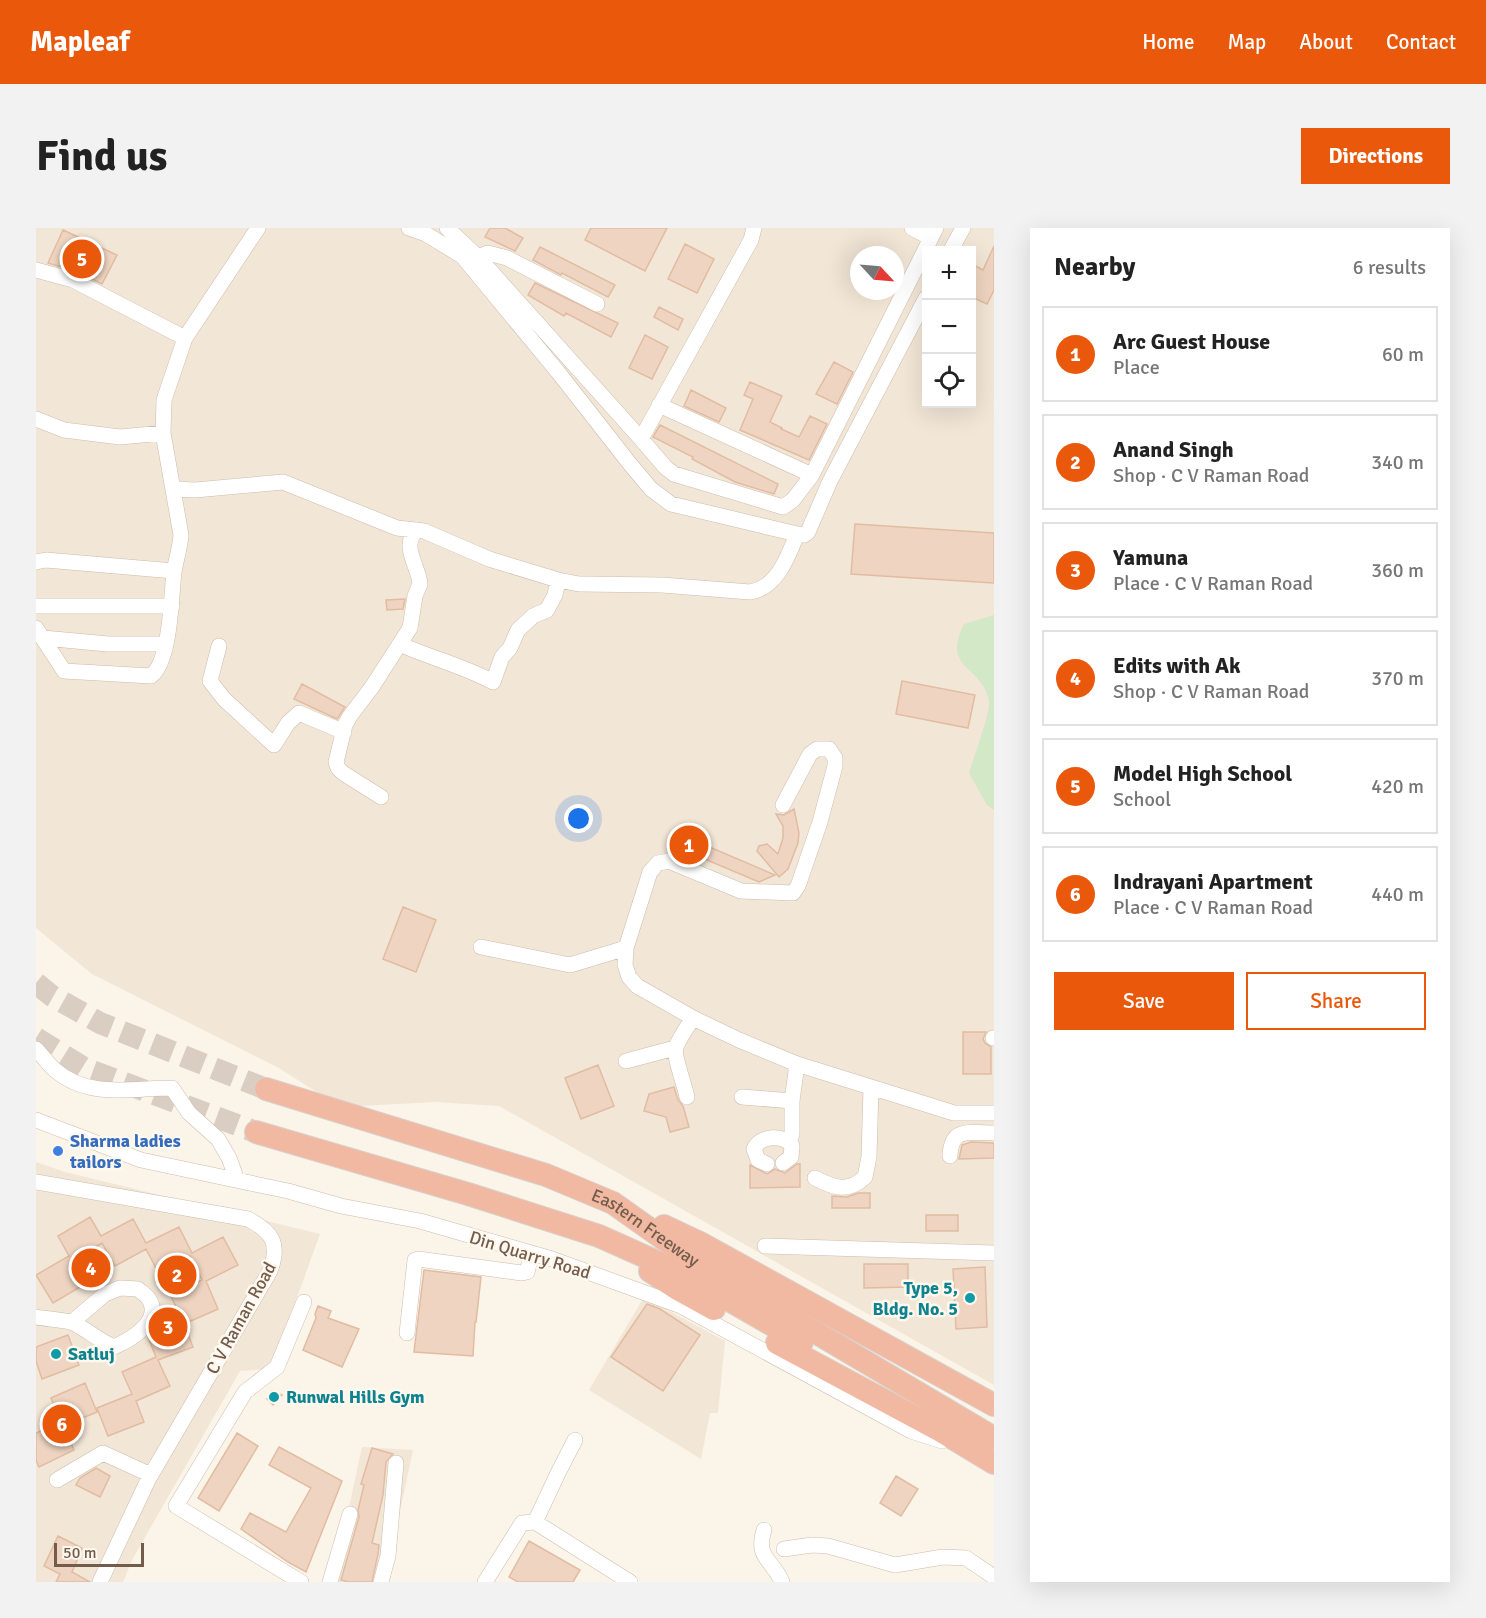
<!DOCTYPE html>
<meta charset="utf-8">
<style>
:root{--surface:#fff;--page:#f2f2f2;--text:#222;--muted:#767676;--line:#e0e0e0;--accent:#ea580c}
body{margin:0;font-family:Signika,sans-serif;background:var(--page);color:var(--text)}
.controls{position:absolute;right:18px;top:18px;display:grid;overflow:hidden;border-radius:0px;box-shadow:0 6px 24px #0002}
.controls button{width:54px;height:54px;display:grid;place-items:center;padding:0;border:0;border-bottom:2px solid var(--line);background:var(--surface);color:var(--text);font:30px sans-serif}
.compass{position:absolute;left:814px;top:18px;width:54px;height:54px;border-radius:50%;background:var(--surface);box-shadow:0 6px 24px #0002;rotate:116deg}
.scale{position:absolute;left:18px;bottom:15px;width:90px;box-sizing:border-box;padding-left:6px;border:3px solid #745c4d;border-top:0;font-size:16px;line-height:21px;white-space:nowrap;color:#745c4d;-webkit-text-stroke:4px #fef8ee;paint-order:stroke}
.you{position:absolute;left:543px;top:591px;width:21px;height:21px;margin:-15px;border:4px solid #fff;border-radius:50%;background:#1a73e8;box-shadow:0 0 0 9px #1a73e833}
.badge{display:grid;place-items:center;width:39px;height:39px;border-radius:50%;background:var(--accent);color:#fff;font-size:20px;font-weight:700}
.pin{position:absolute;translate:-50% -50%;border:3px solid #fff;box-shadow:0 2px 6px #0006}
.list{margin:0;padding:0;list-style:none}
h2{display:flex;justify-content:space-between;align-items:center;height:78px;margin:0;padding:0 24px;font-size:26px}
h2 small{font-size:20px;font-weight:400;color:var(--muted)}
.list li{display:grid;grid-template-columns:39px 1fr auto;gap:18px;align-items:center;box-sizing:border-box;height:96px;margin:0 12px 12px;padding:0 12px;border:2px solid var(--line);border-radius:0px}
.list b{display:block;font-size:22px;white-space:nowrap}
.list p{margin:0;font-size:20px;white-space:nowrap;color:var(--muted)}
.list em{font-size:20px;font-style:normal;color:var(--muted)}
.actions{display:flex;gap:12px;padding:18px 24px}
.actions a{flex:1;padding:14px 0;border:2px solid var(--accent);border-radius:0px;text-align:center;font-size:21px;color:var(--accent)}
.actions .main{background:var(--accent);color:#fff}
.icon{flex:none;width:33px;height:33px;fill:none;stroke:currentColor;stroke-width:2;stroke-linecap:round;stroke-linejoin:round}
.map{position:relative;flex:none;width:958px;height:1354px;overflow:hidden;border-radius:0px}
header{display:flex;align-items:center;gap:36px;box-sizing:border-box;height:84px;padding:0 30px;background:var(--accent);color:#fff}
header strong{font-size:28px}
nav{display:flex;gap:33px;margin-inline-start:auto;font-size:21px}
.intro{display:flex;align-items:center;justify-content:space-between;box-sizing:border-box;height:144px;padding:0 36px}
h1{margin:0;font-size:42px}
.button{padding:15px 27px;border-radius:0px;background:var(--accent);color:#fff;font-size:21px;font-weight:700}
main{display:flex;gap:36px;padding:0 36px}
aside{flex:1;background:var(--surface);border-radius:0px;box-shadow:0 6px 24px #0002}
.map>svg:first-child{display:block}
.residential{fill:#f2e6d6;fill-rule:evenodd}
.green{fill:#d3e8c7}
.building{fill:#efd5c1;stroke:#e1bca2;stroke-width:1.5}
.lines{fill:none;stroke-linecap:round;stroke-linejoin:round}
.highway-tunnel{stroke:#d9cec1;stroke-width:22;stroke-dasharray:22 11;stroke-linecap:butt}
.minor-casing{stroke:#ccbcae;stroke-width:16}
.highway-casing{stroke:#d8d1cd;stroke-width:24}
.minor{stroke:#fff;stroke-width:15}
.highway{stroke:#f1b9a2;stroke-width:22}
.shop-dot{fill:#3f7fe0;stroke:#fef8ee;stroke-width:2}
.culture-dot{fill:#0f9aa8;stroke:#fef8ee;stroke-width:2}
.labels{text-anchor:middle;stroke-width:5;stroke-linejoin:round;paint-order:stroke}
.shop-label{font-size:18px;font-weight:bold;fill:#366cbe;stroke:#fef8ee;text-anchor:start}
.street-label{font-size:18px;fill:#745c4d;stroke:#fef8ee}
.culture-label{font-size:18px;font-weight:bold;fill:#0d838f;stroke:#fef8ee;text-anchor:start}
</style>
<header>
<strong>Mapleaf</strong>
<nav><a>Home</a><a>Map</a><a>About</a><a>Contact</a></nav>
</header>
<div class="intro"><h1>Find us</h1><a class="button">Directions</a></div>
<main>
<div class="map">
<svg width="958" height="1354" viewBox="0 0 958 1354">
<rect width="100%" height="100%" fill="#fbf4e8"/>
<!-- residential -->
<path class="residential" d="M0 0H958V1157L463 878 399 874 304 879 243 840 56 746 0 700ZM890 22H936V176H890ZM823 27H859V63H823Z
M0 934 29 944 284 1006 235 1141 204 1143 96 1332 87 1354H0Z
M608 1069 689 1113 682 1185H674L665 1231 553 1162Z
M326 1219 377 1222 349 1354H297Z"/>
<!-- green -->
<path class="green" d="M958 387V582L951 577 933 545C937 531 955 484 953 473 946 436 905 443 928 396Z"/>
<!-- building -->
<path class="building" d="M454 0H469L487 10 479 23 449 9Z
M555 0H631L609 43 549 12Z
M27 2 81 27 66 56 40 43 12 35Z
M649 16 678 31 661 65 632 51Z
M958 18V62L951 76 936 69V36L947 42Z
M504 19 579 57 572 69 526 45 525 47 497 32Z
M499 55 582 95 575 109 530 85 528 88 492 67Z
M623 79 647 91 642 102 618 89Z
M609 107 632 119 616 151 593 140Z
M798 134 817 144 801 176 780 166Z
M714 154 746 168 734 194 746 200 745 201 763 209 774 188 791 196 773 232 704 202 717 171 708 167Z
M655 162 690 180 683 194 648 178Z
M624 197 742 256 738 266 699 254 656 231 657 229 617 209Z
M819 296 958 305V355L815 346Z
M369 371 367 381 351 382 350 372Z
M866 453 939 467 932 500 860 486Z
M266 456 309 479 301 491 258 471Z
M758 581 763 605 762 615 752 641 743 649 721 623 723 618 731 616 742 626 747 610V598L740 586 748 587Z
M643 606 739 647 723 654 638 618Z
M367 679 400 692 380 744 347 731Z
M927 804H950L947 811 949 815 955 819V846H927Z
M562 837 578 878 545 891 529 850Z
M638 859 642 872 647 878 653 899 634 904 630 889 608 883 613 866Z
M935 914 958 915V930L923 931 926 917Z
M761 936H764V959L714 960V937L731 946 739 941 749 945Z
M822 965H834V980H796V968L811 969Z
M890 987H922V1003H890Z
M54 989 65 1008 97 991 110 1015 143 999 156 1025 187 1009 202 1037 170 1053 182 1081 148 1096 157 1119 122 1132 134 1158 100 1173 108 1194 72 1208 61 1180 96 1166 86 1144 120 1129 112 1109 122 1096 144 1088 134 1066 166 1052 154 1028 122 1044 110 1021 79 1038 66 1015 38 1032 51 1055 17 1075 0 1047 33 1028 22 1008Z
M828 1036H872V1059L828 1060Z
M949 1039 951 1099 920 1101 917 1041Z
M388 1042 445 1049 440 1094H439L437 1128 378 1124Z
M611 1076 624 1081 664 1107 627 1163 575 1129Z
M282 1078 295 1083 292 1090 323 1101 306 1139 267 1122 280 1090 279 1086Z
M32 1107 43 1137 6 1151 0 1133V1119Z
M49 1155 61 1184 27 1198 38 1222 3 1239 0 1232V1205L25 1194 15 1170Z
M236 1163 246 1167 237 1177 231 1171Z
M201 1205 222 1218 183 1283 162 1270Z
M243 1219 306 1253 270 1344 252 1334 205 1301 214 1285 250 1304 275 1260 233 1237Z
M336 1220 357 1226 350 1234 347 1267 336 1315 343 1317 342 1326 336 1354H313L305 1352 323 1289 322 1282 328 1257 325 1256Z
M60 1240 74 1248 64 1269 40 1257 44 1250Z
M860 1248 882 1261 865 1288 844 1275Z
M22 1308 46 1320 36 1344 54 1354H20L24 1346 8 1338Z
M493 1313 544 1342 537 1354H482L473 1349Z"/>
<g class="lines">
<!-- highway-tunnel -->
<path class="highway-tunnel" d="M0 755 16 768 64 795 230 861
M0 810 48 840 220 904"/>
<!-- minor casing -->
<g class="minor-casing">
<path id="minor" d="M373 0 390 6 426 28 522 144 594 236 615 261 635 276 761 306 768 307 772 304 794 253 890 70
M411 0 442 29 605 211
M718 0 715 12 605 211 630 240 638 246 747 279 757 272 776 247 900 0
M876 0 895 10
M915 22 927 0
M442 29 452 25 471 30 561 76
M0 42 37 52 149 110
M623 177 776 247
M0 191 28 202 84 209 127 205
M138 261 159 262 247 254 361 300 388 303 453 331 522 352 543 356 626 357 714 364C741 360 752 329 761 306
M0 334 10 332 138 343
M0 378H136
M0 400 28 443 115 448C135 433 135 368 138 344 140 332 144 320 145 307L127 205 128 172 149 110 222 0
M7 410 72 416H129
M364 416C394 430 428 438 457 454L466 429 474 420 482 402 497 388 511 382 519 367 522 352
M183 418 174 453 188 471 238 517 252 495 263 485 308 504
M345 569 307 545 302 540 300 534 309 497 314 488 336 459 374 400 379 368 384 356C383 338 364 318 381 302
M747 577 774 526 781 521H793L799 530V538L784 594 762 658 757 665 705 663 633 633 622 635 614 644 590 720 589 737 593 749 601 758 657 790 703 812 761 836 918 885H958
M445 719 534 737 590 720
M957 810H958
M0 821C6 827 12 836 19 842 52 871 96 860 136 860L153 885 182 911 193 930 201 952
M590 833 639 820
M651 869C649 858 637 827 640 819 644 809 651 799 657 790
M706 869 756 873
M0 892 105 932 252 963 305 978 384 993 516 1031 645 1078 875 1203 906 1213
M753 914 756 906V873L761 836
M914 928C915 898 935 905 958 905
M731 936 722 932 718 921C724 907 748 906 756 918L755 929 747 935
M779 950C798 960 812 965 829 949L833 929 835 860
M0 954 212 991C237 1004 244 1016 234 1043L112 1252 64 1354
M729 1018 958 1025
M0 1089C10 1091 31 1092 37 1095 52 1102 63 1113 78 1119 94 1112 127 1093 113 1071 110 1067 105 1064 102 1061L84 1060 69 1066 36 1094
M371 1105 379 1032 382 1031 486 1045 491 1044 496 1025
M21 1252 67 1225 115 1247
M499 1294 523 1243 539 1212
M728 1302C719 1330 737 1332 746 1354
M748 1321 776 1317 792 1318 859 1337 907 1329 930 1330 958 1349
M265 1354 140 1278 209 1164 241 1139 268 1074
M294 1354 314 1286
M345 1354 352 1328 360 1235
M449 1354 486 1295 499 1294 594 1354"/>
</g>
<!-- highway casing -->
<g class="highway-casing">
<g id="highway">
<path id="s1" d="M230 861 510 947 577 975 656 1031 958 1210"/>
<path d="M220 904 432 966 563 1008 648 1046 766 1114"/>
<path d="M628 998 664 1015 958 1177"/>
<path d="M614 1043 640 1060 678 1081"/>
<path d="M741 1115 905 1203 958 1235"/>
</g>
</g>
<!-- minor -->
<use href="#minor" class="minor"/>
<!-- highway -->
<use href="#highway" class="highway"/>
</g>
<!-- markers -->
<circle class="shop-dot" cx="22" cy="923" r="6"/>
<g class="culture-dot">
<circle cx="934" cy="1070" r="6"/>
<circle cx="20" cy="1126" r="6"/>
<circle cx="238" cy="1169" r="6"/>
</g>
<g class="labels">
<!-- shop labels -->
<g class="shop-label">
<text x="34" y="919">Sharma ladies<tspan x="34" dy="21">tailors</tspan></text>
</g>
<!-- street labels -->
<g class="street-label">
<text dy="6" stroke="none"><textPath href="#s1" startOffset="406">Eastern Freeway</textPath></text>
<text transform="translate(494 1027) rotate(17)" y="6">Din Quarry Road</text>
<text transform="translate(205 1090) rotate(-61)" y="6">C V Raman Road</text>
</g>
<!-- culture labels -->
<g class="culture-label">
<text x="922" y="1066" text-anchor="end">Type 5,<tspan x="922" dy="21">Bldg. No. 5</tspan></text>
<text x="32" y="1132">Satluj</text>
<text x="250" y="1175">Runwal Hills Gym</text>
</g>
</g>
</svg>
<div class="controls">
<button>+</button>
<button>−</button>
<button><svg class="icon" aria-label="locate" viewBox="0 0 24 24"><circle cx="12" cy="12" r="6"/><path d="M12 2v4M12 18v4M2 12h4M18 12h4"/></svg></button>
</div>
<svg class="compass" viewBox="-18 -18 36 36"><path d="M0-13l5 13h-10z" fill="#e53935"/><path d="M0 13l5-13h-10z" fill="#767676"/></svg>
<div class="scale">50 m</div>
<div class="you"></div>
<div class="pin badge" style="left:653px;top:617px">1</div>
<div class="pin badge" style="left:141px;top:1047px">2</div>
<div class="pin badge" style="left:132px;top:1099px">3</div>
<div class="pin badge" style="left:55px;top:1040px">4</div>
<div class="pin badge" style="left:46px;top:31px">5</div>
<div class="pin badge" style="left:26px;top:1196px">6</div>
</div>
<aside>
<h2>Nearby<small>6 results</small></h2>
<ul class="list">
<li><span class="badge">1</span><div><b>Arc Guest House</b><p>Place</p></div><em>60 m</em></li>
<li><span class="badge">2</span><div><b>Anand Singh</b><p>Shop · C V Raman Road</p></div><em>340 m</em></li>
<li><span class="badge">3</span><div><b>Yamuna</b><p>Place · C V Raman Road</p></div><em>360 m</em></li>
<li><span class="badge">4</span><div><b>Edits with Ak</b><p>Shop · C V Raman Road</p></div><em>370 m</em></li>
<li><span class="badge">5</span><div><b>Model High School</b><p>School</p></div><em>420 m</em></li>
<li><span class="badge">6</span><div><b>Indrayani Apartment</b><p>Place · C V Raman Road</p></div><em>440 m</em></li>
</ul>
<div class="actions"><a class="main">Save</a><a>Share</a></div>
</aside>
</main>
